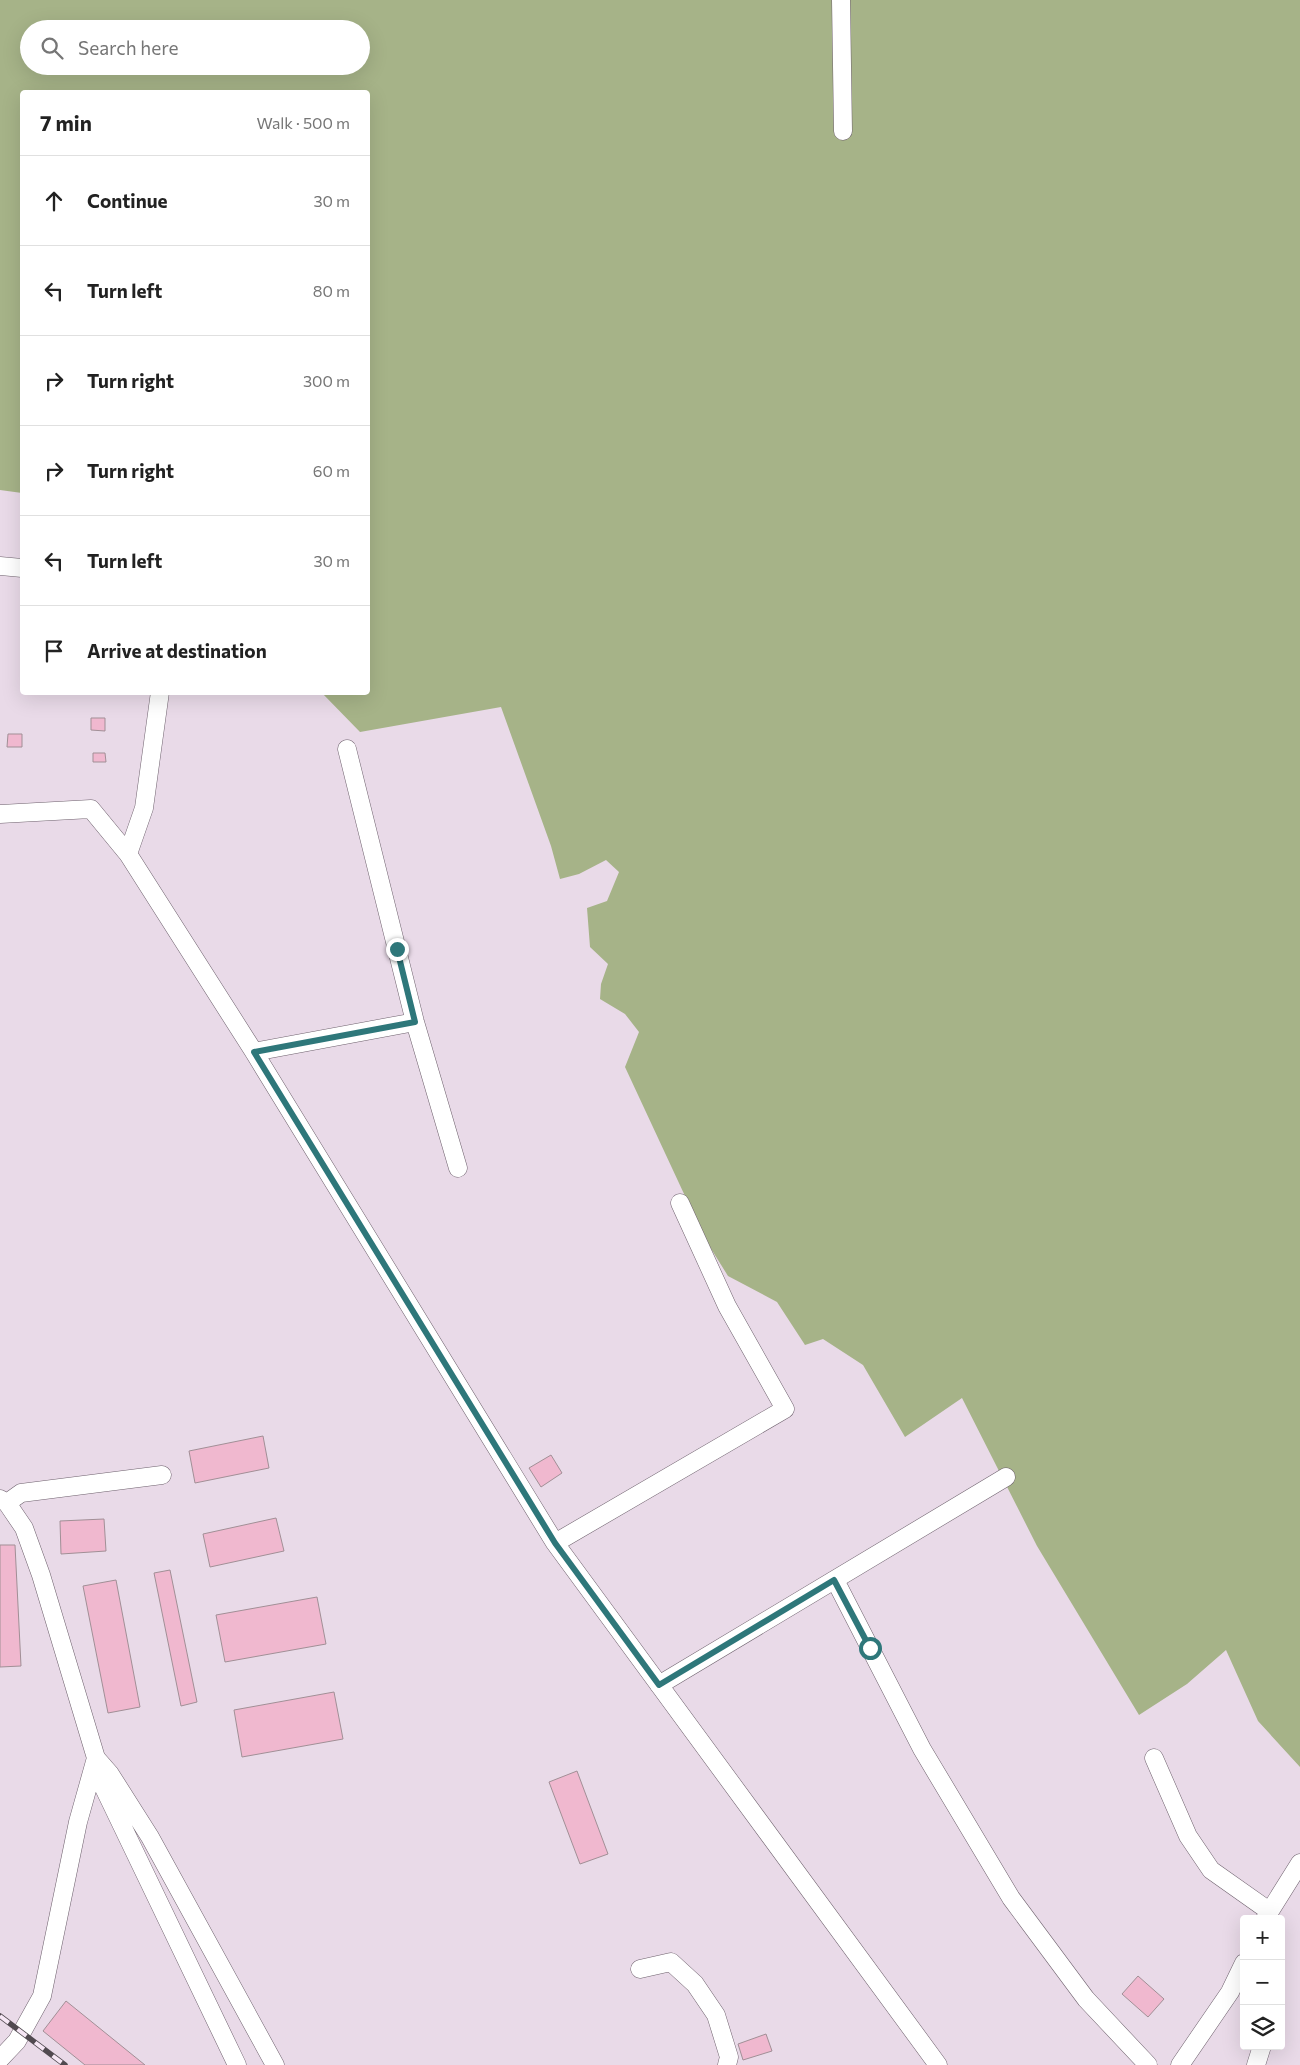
<!DOCTYPE html>
<meta charset="utf-8">
<style>
:root{--surface:#fff;--page:#f6f6f6;--text:#222;--muted:#767676;--line:#e0e0e0}
body{margin:0;font-family:Commissioner,sans-serif;background:var(--page);color:var(--text)}
.controls{position:absolute;right:15px;bottom:15px;display:grid;overflow:hidden;border-radius:5px;box-shadow:0 5px 20px #0002}
.controls button{width:45px;height:45px;display:grid;place-items:center;padding:0;border:0;border-bottom:1px solid var(--line);background:var(--surface);color:var(--text);font:25px sans-serif}
.stop{position:absolute;width:15px;height:15px;margin:-11px;border:4px solid #2e777a;border-radius:50%;background:#fff}
.stop.end{background:#2e777a;border-color:#fff;box-shadow:0 1px 5px #0008}
.list{margin:0;padding:0;list-style:none}
h2{display:flex;justify-content:space-between;align-items:center;height:65px;margin:0;padding:0 20px;font-size:21px}
h2 small{font-size:16px;font-weight:400;color:var(--muted)}
.list li{display:grid;grid-template-columns:32px 1fr auto;gap:15px;align-items:center;box-sizing:border-box;height:90px;padding:0 20px;border-top:1px solid var(--line)}
.list b{display:block;font-size:19px;white-space:nowrap}
.list em{font-size:16px;font-style:normal;color:var(--muted)}
.icon{flex:none;width:28px;height:28px;fill:none;stroke:currentColor;stroke-width:2;stroke-linecap:round;stroke-linejoin:round}
.map{position:relative;flex:none;width:1300px;height:2065px;overflow:hidden}
.search{position:absolute;background:var(--surface);box-shadow:0 5px 20px #0002;left:20px;top:20px;width:350px;height:55px;display:flex;align-items:center;gap:12px;box-sizing:border-box;padding:0 18px;border-radius:28px;color:var(--muted);font-size:19px}
.panel{position:absolute;background:var(--surface);box-shadow:0 5px 20px #0002;left:20px;top:90px;width:350px;height:605px;border-radius:5px}
.map>svg:first-child{display:block}
.green{fill:#a6b388;fill-rule:evenodd}
.building{fill:#f0b8cf;stroke:#a18f96}
.lines{fill:none;stroke-linecap:round;stroke-linejoin:round}
.minor-casing{stroke:#6e616d;stroke-width:19}
.minor{stroke:#fff;stroke-width:18}
.rail-casing{stroke:#514a50;stroke-width:5.5}
.rail{stroke:#f6e7f5;stroke-width:4;stroke-dasharray:11;stroke-linecap:butt}
.route{stroke:#2e777a;stroke-width:6}
</style>
<div class="map">
<svg width="1300" height="2065" viewBox="0 0 1300 2065">
<rect width="100%" height="100%" fill="#e9dae8"/>
<!-- green -->
<path class="green" d="M0 0H1300V1767L1258 1721 1226 1650 1187 1684 1139 1715 1037 1546 962 1398 905 1437 863 1365 823 1339 805 1345 777 1302 728 1276 705 1239 625 1067 639 1032 625 1014 600 999 601 984 608 964 590 947 587 908 607 901 619 872 606 860 579 874 560 879 551 846 501 707 360 732 322 693 368 692V92H22V493L0 490ZM29 29H361V66H29Z"/>
<!-- building -->
<path class="building" d="M91 718H105V731L91 730Z
M8 734H22V747H7Z
M93 753H105L106 762H93Z
M263 1436 269 1468 195 1483 189 1451Z
M551 1455 562 1473 541 1487 529 1468Z
M276 1518 284 1551 210 1567 203 1534Z
M104 1519 106 1551 61 1554 60 1521Z
M0 1545H15L21 1666 0 1667Z
M170 1570 197 1702 181 1706 154 1573Z
M116 1580 140 1707 108 1713 83 1586Z
M317 1597 326 1644 225 1662 216 1615Z
M334 1692 343 1739 242 1757 234 1710Z
M577 1771 608 1854 580 1864 549 1782Z
M1138 1976 1164 1999 1148 2017 1122 1994Z
M66 2001 145 2065H85L43 2031Z
M766 2034 772 2051 743 2060 738 2044Z"/>
<g class="lines">
<!-- minor casing -->
<g class="minor-casing">
<path id="minor" d="M841 0 843 131
M0 566 22 568
M347 749 415 1022 458 1168
M0 814 91 809 128 854 254 1052 555 1543 938 2065
M128 854 144 808 160 692
M254 1052 415 1022
M0 1499 7 1503 21 1493 162 1475
M7 1503 24 1528 41 1575 96 1758 110 1774 150 1837 275 2065
M555 1543 785 1409 727 1306 680 1203
M835 1580 922 1749 1011 1898 1086 1999 1148 2065
M659 1685 1006 1477
M1154 1758 1188 1836 1211 1870 1269 1911
M1265 1919 1300 1863
M640 1969 671 1962 695 1984 716 2015 729 2057 727 2065
M0 2059 17 2041 42 1996 78 1822 96 1758 104 1788 237 2065
M1180 2065 1230 1992 1244 1963
M1256 2065 1262 2046"/>
</g>
<!-- minor -->
<use href="#minor" class="minor"/>
<!-- rail casing -->
<g class="rail-casing">
<path id="rail" d="M0 2016 65 2065"/>
</g>
<!-- rail -->
<use href="#rail" class="rail"/>
</g>
<g class="lines">
<!-- route -->
<path class="route" d="M397 949 415 1022 254 1052 555 1543 659 1685 834 1580 870 1648"/>
</g>
</svg>
<div class="controls">
<button>+</button>
<button>−</button>
<button><svg class="icon" aria-label="layers" viewBox="0 0 24 24"><path d="M12 4l9 5-9 5-9-5zM3 14l9 5 9-5"/></svg></button>
</div>
<div class="stop" style="left:870px;top:1648px"></div>
<div class="stop end" style="left:397px;top:949px"></div>
<div class="search"><svg class="icon" aria-label="search" viewBox="0 0 24 24"><circle cx="10" cy="10" r="6"/><path d="M15 15l6 6"/></svg>Search here</div>
<section class="panel">
<h2>7 min<small>Walk · 500 m</small></h2>
<ul class="list">
<li><svg class="icon" aria-label="ahead" viewBox="0 0 24 24"><path d="M12 20V5M6 11l6-6 6 6"/></svg><div><b>Continue</b></div><em>30 m</em></li>
<li><svg class="icon" aria-label="left" viewBox="0 0 24 24"><path d="M17 20v-9H6M10 6l-5 5 5 5"/></svg><div><b>Turn left</b></div><em>80 m</em></li>
<li><svg class="icon" aria-label="right" viewBox="0 0 24 24"><path d="M7 20v-9h11M14 6l5 5-5 5"/></svg><div><b>Turn right</b></div><em>300 m</em></li>
<li><svg class="icon" aria-label="right" viewBox="0 0 24 24"><path d="M7 20v-9h11M14 6l5 5-5 5"/></svg><div><b>Turn right</b></div><em>60 m</em></li>
<li><svg class="icon" aria-label="left" viewBox="0 0 24 24"><path d="M17 20v-9H6M10 6l-5 5 5 5"/></svg><div><b>Turn left</b></div><em>30 m</em></li>
<li><svg class="icon" aria-label="arrive" viewBox="0 0 24 24"><path d="M6 21V4h12l-3 4 3 4H6"/></svg><div><b>Arrive at destination</b></div></li>
</ul>
</section>
</div>
